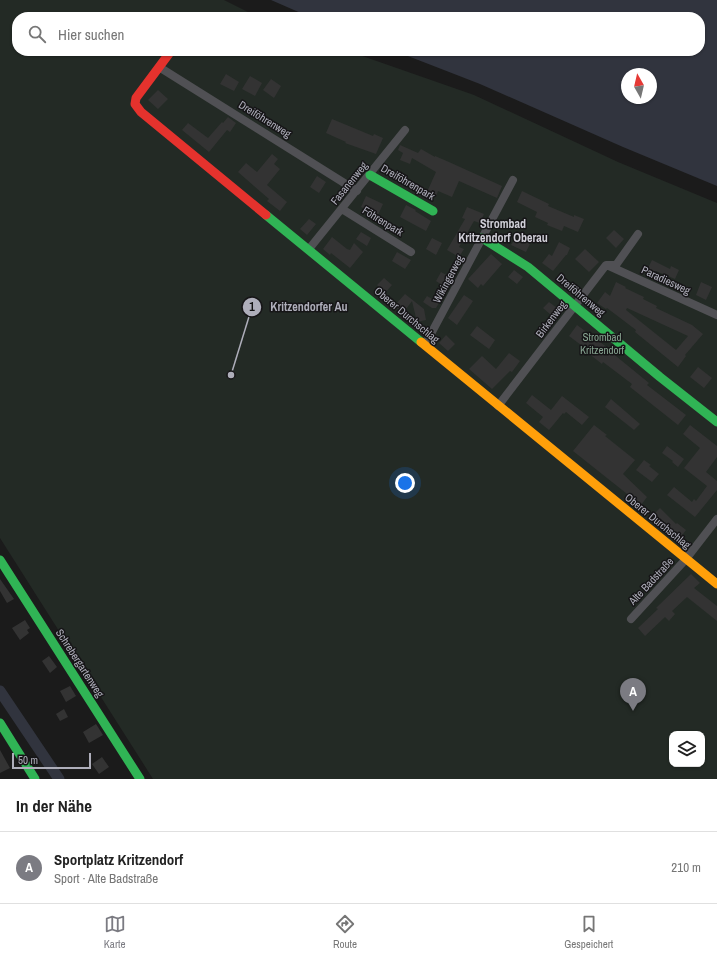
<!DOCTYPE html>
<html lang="de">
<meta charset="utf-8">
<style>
:root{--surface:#fff;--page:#f2f2f2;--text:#222;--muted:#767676;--line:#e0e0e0;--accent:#7b7b82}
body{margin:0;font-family:"Archivo Narrow",sans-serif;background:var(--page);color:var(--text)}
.controls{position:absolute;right:12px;bottom:12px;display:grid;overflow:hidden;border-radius:8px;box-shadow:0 1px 3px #0004}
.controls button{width:36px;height:36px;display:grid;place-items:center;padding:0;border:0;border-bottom:1px solid var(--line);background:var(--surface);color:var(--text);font:20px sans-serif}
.compass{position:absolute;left:621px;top:68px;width:36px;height:36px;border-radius:50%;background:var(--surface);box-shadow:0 1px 3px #0004;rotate:352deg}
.scale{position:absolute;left:12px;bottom:10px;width:79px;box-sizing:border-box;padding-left:4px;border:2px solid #aeaeba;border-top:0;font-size:11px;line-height:14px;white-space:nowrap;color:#aeaeba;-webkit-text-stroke:3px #161517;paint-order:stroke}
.you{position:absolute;left:405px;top:483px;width:14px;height:14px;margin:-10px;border:3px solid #fff;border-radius:50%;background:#1a73e8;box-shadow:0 0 0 6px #1a73e833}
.badge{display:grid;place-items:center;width:26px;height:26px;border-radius:50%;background:var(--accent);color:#fff;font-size:13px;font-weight:700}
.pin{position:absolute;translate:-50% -33px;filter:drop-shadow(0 1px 2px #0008)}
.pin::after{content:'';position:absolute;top:21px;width:14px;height:12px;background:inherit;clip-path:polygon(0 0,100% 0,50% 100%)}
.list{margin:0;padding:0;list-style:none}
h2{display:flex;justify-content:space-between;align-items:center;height:52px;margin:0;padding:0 16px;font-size:17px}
h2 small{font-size:13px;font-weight:400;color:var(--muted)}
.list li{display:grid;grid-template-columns:26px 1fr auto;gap:12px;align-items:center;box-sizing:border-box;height:72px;padding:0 16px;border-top:1px solid var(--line)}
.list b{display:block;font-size:15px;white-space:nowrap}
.list p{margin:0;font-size:13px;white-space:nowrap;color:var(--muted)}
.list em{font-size:13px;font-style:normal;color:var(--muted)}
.icon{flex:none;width:22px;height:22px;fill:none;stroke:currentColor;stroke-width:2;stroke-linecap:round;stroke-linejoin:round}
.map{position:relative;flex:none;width:717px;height:779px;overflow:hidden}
.search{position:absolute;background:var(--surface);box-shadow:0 1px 3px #0004;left:12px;right:12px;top:12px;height:44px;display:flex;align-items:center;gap:10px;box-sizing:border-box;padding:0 14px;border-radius:16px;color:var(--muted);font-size:15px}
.sheet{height:124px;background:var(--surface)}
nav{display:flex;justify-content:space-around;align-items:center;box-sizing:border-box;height:56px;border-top:1px solid var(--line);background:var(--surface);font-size:11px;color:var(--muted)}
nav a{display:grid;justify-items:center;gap:2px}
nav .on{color:var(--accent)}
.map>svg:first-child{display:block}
.green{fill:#232a25;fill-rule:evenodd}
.water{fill:#31343e;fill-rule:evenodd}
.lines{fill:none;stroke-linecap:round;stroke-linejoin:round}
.canal{stroke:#31343e;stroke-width:11}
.building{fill:#333;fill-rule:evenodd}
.street{stroke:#505054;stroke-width:8}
.fast{stroke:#30b455;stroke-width:9}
.slow{stroke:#ff9f0a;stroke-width:9}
.jam{stroke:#e5322d;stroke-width:9}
.labels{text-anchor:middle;stroke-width:3;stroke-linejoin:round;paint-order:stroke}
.street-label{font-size:11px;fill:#aeaeba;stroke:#161517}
.park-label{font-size:11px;fill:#87a491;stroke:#161517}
.neighbourhood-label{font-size:12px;font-weight:bold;fill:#cfced7;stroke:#161517}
.leader{fill:none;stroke:#aeaeba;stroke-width:1.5}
.callout-dot{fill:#aeaeba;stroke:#161517;stroke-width:1.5}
.mark-label{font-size:12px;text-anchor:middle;font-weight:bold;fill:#111}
.callout-label{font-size:12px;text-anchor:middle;font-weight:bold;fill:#aeaeba;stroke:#161517;stroke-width:3;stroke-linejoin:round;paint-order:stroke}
</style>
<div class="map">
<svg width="717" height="779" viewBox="0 0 717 779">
<rect width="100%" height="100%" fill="#1b1b1b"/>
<!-- green -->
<path class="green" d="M0 0H224L258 17H17V51H348L474 95 618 162 717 203V779H153L0 538ZM672 734H702V764H672Z"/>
<!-- water -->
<path class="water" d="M271 0H717V186L623 147 480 84 395 51H700V17H310ZM627 74H651V98H627Z"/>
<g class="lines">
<!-- canal -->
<path class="canal" d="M0 691 59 779"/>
</g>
<!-- building -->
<path class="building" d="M226 74 239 82 234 91 220 84Z
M250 76 262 83 255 96 242 89Z
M271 79 281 86 274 98 263 90Z
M158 90 168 99 158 109 148 100Z
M228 117 236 123 230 132 227 130 209 152 182 130 188 123 208 138 222 122 223 123Z
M332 119 373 136 374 134 383 138 376 154 345 143 346 142 326 133Z
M400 145 418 153 421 149 435 157V156L449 162 502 186 497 198 459 181 452 197 438 191 436 196 427 192 436 172 412 158 410 164 400 160 403 153 398 150Z
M272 154 278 159 274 164 280 169 267 185 287 202 280 211 267 201 269 199 238 172 246 163 257 172Z
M317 176 326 182 319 193 310 187Z
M522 191 549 204 548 206 574 217V215L584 219 578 232 564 226 562 231 547 225 548 223 535 217 537 212 517 202Z
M366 196 383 204 378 215 361 207Z
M406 205 416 210 415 211 431 221 426 231 400 217Z
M467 207 484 214 480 223 474 221 459 247 464 249 459 257 447 250 465 219 462 218Z
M309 219 316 224 307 235 300 229Z
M614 230 624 239 616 248 606 238Z
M361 232 371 238 367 246 356 239Z
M332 237 347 249 350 250 354 243 363 252 350 268 331 253 330 255 323 249Z
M516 237 530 244 526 252 511 245Z
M432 238 442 243 436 255 426 249Z
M559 242 570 248 567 255H566L553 271 542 263 549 254 552 256Z
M585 249 599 262 589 272 575 259Z
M397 252 411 260 405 269 392 261Z
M491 254 502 264 483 286 481 284 478 288 468 279Z
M652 260 670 269 671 266 679 270 675 279 656 271 655 274 647 270Z
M514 270 523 277 517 284 508 277Z
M441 272 452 278 447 288 436 281Z
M384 278 392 285 385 293 377 285Z
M616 282 626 287 625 288 644 297 643 299 657 306 656 308 692 325 703 334 685 355 686 356 678 367 635 332 636 330 607 308 606 309 597 303 605 292 610 296ZM627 308 688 336 676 350 626 310Z
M701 282 712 287 706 300 696 295Z
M405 294 424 309 426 320 417 322 412 301 403 313 394 306Z
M464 295 473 301 457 325 448 318Z
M427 296 439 303 436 308H432L423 302Z
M549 302 557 308 551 315 543 308Z
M577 325 612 351 611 352 649 383 647 385 686 415 678 425 630 387 632 384 603 362 602 364 588 353 589 351 569 336Z
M477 326 495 340 489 349 470 335Z
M446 335 455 344 448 351 439 343Z
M509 353 520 361 512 372 510 371 492 389 469 369 482 356 496 369Z
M698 367 712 378 704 388 690 377Z
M532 395 551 410 562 396 589 417 582 425 566 412 564 414 563 413 549 430 539 422 543 417 526 403Z
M611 399 640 424 634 430 605 407Z
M594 425 607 435 605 436 635 460 623 474 647 497 641 505 573 451Z
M690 425 717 446V457L706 472 717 481V490L695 517 667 495 674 487 692 502 694 499 696 501 707 486 684 468 700 448 683 434Z
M667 446 684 459 678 467 672 462 673 461 662 453Z
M644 460 651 465 649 466 659 474 652 482 636 470Z
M660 508 676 524 677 523 686 530 680 538 652 516Z
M691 574 700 583 694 588 717 606V621L687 597 672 611 675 614 669 621 665 617 645 636 638 628 658 609 656 608Z
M0 579 14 599 7 603 0 591Z
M25 620 30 628 27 630 29 633 20 640 12 628Z
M49 656 57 667 50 673 42 661Z
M70 686 76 696 66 702 60 691Z
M64 709 68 717 60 721 56 714Z
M96 724 103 735 89 743 83 732Z
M0 750 10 768 0 773Z
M102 757 109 767 99 774 92 764Z"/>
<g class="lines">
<!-- street -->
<path class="street" d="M159 67 357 191
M342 209 411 252
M309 249 405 130
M609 266 717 315
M425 345 513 180
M498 406 606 265H616L638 234
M631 619 686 559 717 519"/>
<!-- fast -->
<path class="fast" d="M370 175 433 211
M266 215 421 342
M482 238 528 267 660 377 717 422
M0 560 140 779
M0 723 35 779"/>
<!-- slow -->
<path class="slow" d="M421 342 717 584"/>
<!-- jam -->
<path class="jam" d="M171 51 136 98 135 104 141 112 266 215"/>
</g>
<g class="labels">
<!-- street labels -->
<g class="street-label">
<text transform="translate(265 119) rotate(32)" y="4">Dreiföhrenweg</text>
<text transform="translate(408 182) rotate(30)" y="4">Dreiföhrenpark</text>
<text transform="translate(349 183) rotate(-51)" y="4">Fasanenweg</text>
<text transform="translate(383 221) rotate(32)" y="4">Föhrenpark</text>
<text transform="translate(448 279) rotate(-62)" y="4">Wikingerweg</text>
<text transform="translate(666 280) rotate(25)" y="4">Paradiesweg</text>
<text transform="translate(581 295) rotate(40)" y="4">Dreiföhrenweg</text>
<text transform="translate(407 315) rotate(40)" y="4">Oberer Durchschlag</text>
<text transform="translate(551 319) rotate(-53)" y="4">Birkenweg</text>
<text transform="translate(658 521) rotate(39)" y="4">Oberer Durchschlag</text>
<text transform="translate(651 581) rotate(-47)" y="4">Alte Badstraße</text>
<text transform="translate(80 663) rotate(57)" y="4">Schrebergartenweg</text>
</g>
<!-- park labels -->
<g class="park-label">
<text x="602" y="341">Strombad<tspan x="602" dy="13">Kritzendorf</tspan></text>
</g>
<!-- neighbourhood labels -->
<g class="neighbourhood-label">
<text x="503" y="228">Strombad<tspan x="503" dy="14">Kritzendorf Oberau</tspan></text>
</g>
</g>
<!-- callouts -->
<path class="leader" d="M231 375L252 307"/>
<g class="callout-dot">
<circle cx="231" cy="375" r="4"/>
<circle cx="252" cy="307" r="10"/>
</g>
<g class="mark-label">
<text x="252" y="311">1</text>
</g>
<g class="callout-label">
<text x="309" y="311">Kritzendorfer Au</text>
</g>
</svg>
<div class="controls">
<button><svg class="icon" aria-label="layers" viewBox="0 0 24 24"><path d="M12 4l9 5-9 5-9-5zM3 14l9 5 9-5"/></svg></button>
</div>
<svg class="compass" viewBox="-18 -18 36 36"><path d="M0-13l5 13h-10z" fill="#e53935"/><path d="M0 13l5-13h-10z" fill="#767676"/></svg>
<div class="scale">50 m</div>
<div class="you"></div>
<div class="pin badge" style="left:633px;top:711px">A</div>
<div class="search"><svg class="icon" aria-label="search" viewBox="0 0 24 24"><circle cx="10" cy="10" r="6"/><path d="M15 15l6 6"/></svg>Hier suchen</div>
</div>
<section class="sheet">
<h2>In der Nähe<small></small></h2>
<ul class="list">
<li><span class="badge">A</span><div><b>Sportplatz Kritzendorf</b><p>Sport · Alte Badstraße</p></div><em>210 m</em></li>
</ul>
</section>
<nav>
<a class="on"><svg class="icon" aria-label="map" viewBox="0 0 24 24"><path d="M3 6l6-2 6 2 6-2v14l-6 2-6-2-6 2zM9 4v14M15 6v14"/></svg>Karte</a>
<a><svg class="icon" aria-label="directions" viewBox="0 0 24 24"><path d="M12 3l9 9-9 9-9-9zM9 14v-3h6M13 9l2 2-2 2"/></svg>Route</a>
<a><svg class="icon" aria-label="saved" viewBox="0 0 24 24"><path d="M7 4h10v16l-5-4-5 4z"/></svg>Gespeichert</a>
</nav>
